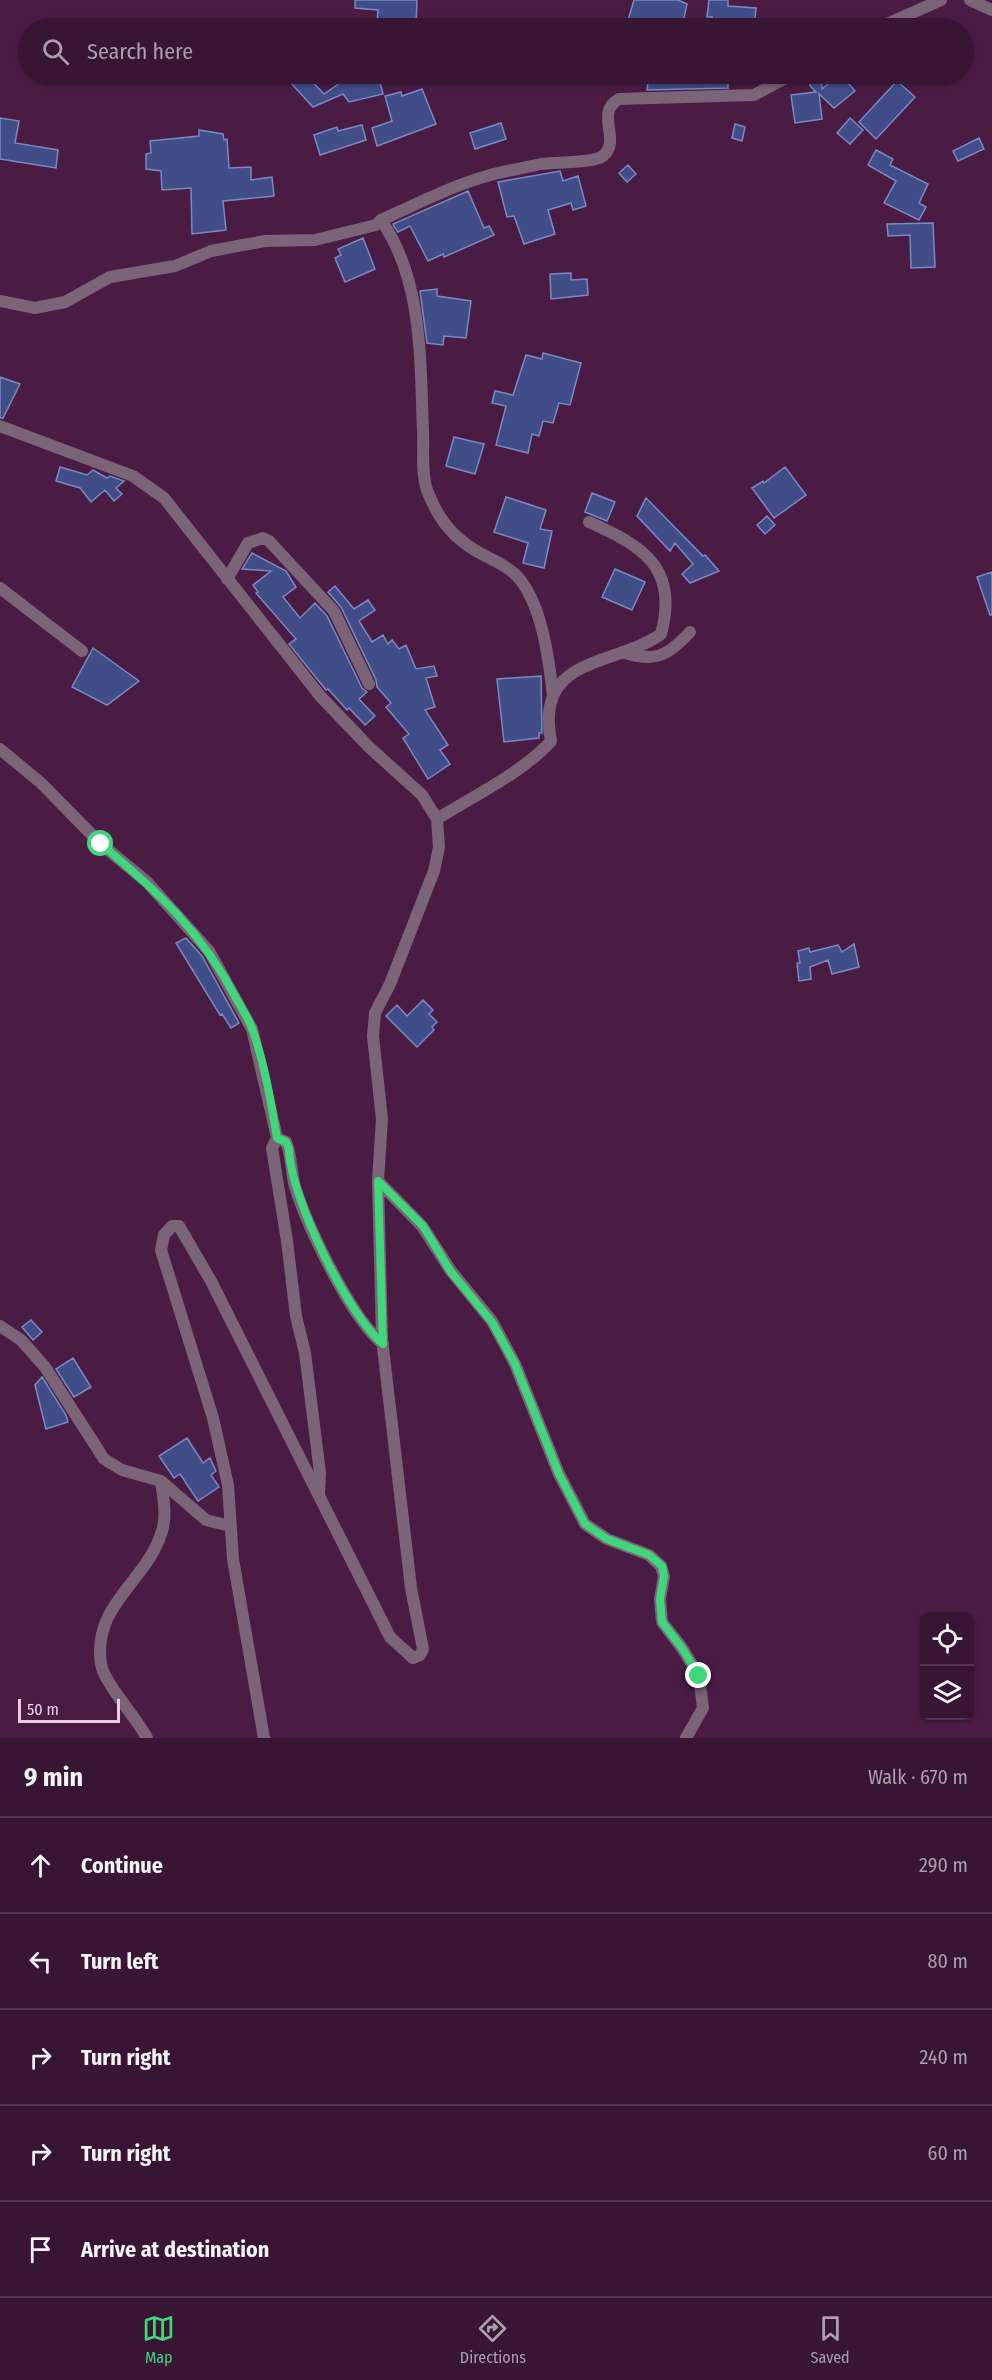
<!DOCTYPE html>
<meta charset="utf-8">
<style>
:root{--surface:#381533;--page:#3f1e3b;--text:#f1f3f6;--muted:#ab9fac;--line:#52344e;--accent:#40d77c}
body{margin:0;font-family:"Fira Sans Condensed",sans-serif;background:var(--page);color:var(--text)}
.controls{position:absolute;right:18px;bottom:18px;display:grid;overflow:hidden;border-radius:9px;box-shadow:0 2px 4px #0004}
.controls button{width:54px;height:54px;display:grid;place-items:center;padding:0;border:0;border-bottom:2px solid var(--line);background:var(--surface);color:var(--text);font:30px sans-serif}
.scale{position:absolute;left:18px;bottom:15px;width:102px;box-sizing:border-box;padding-left:6px;border:3px solid #ebcee6;border-top:0;font-size:16px;line-height:21px;white-space:nowrap;color:#ebcee6;-webkit-text-stroke:4px #4a1c44;paint-order:stroke}
.stop{position:absolute;width:18px;height:18px;margin:-14px;border:4px solid #40d77c;border-radius:50%;background:#fff}
.stop.end{background:#40d77c;border-color:#fff;box-shadow:0 2px 6px #0008}
.list{margin:0;padding:0;list-style:none}
h2{display:flex;justify-content:space-between;align-items:center;height:78px;margin:0;padding:0 24px;font-size:26px}
h2 small{font-size:20px;font-weight:400;color:var(--muted)}
.list li{display:grid;grid-template-columns:39px 1fr auto;gap:18px;align-items:center;box-sizing:border-box;height:96px;padding:0 24px;border-top:2px solid var(--line)}
.list b{display:block;font-size:22px;white-space:nowrap}
.list em{font-size:20px;font-style:normal;color:var(--muted)}
.icon{flex:none;width:33px;height:33px;fill:none;stroke:currentColor;stroke-width:2;stroke-linecap:round;stroke-linejoin:round}
.map{position:relative;flex:none;width:992px;height:1738px;overflow:hidden}
.search{position:absolute;background:var(--surface);box-shadow:0 2px 4px #0004;left:18px;right:18px;top:18px;height:66px;display:flex;align-items:center;gap:15px;box-sizing:border-box;padding:0 21px;border-radius:33px;color:var(--muted);font-size:22px}
.sheet{height:558px;background:var(--surface)}
nav{display:flex;justify-content:space-around;align-items:center;box-sizing:border-box;height:84px;border-top:2px solid var(--line);background:var(--surface);font-size:16px;color:var(--muted)}
nav a{display:grid;justify-items:center;gap:3px}
nav .on{color:var(--accent)}
.map>svg:first-child{display:block}
.building{fill:#404d86;stroke:#7a89c5;stroke-width:1.5}
.lines{fill:none;stroke-linecap:round;stroke-linejoin:round}
.street{stroke:#7b6477;stroke-width:12}
.route{stroke:#40d77c;stroke-width:8}
</style>
<div class="map">
<svg width="992" height="1738" viewBox="0 0 992 1738">
<rect width="100%" height="100%" fill="#4a1c44"/>
<!-- building -->
<path class="building" d="M355 0H417L416 28H385L386 22H377L378 10 355 8Z
M634 0H678L687 4 682 28H651L627 24Z
M709 0H728V6L756 8 754 28H712V17H707Z
M378 74 383 94 349 102 343 94 313 107 291 83 308 77 324 94 343 81Z
M649 74 728 78V88L647 90Z
M809 74H821L822 89 840 74 855 91 834 108 819 94 822 119 795 123 791 95 816 92 810 86Z
M897 81 915 97 876 139 859 122Z
M422 89 436 124 377 146 372 128 392 121 385 96 401 92 402 96Z
M0 118 19 121 15 143 58 150 56 168 0 159Z
M850 118 863 130 850 144 837 133Z
M501 123 506 139 475 149 470 133Z
M735 124 745 127 742 141 732 138Z
M362 125 366 140 320 155 314 135 337 127 338 131Z
M199 130 223 134 224 140 227 139 229 168 251 167V180L272 177 274 196 223 201 226 230 192 234 191 188 162 190 161 171 146 169V154L151 153 150 141 199 136Z
M979 138 984 149 958 161 953 151Z
M876 150 893 159 890 165 928 184 919 203 926 207 919 220 884 203 896 181 868 165Z
M628 165 636 174 627 182 619 173Z
M560 171 563 181 578 176 586 206 573 210 571 203 548 210 555 234 524 244 514 216 507 217 498 182Z
M468 191 484 228 489 226 494 235 444 257 443 254 428 261 410 226 398 232 394 226 393 224Z
M933 223 935 267 911 268 910 235 888 236 887 224Z
M363 238 375 269 345 282 335 258 341 255 338 249Z
M571 273V280L587 279 588 295 551 299 550 274Z
M437 289V296L471 301 466 338 444 336 443 345 427 343 420 291Z
M543 353 581 363 570 405 559 403 553 423 543 421 539 436 532 434 528 453 496 445 506 406 492 403 495 391 513 395 526 355 542 359Z
M0 377 20 384 3 418H0Z
M454 437 484 444 475 474 446 466Z
M60 467 87 475 93 470 107 478 110 476 124 481 116 488 122 494 114 501 105 490 91 502 80 488 56 481Z
M785 467 806 495 774 518 752 488 763 481 764 483Z
M592 493 615 502 607 521 585 512Z
M506 497 546 510 540 529 552 531 544 568 523 563 528 543 494 532Z
M646 498 703 556 705 555 719 571 690 583 682 574 693 564 675 543 670 551 637 516Z
M767 516 775 525 765 534 757 525Z
M252 553 286 571 296 587 283 597 300 618 315 603 327 616 362 688 367 692 359 699 375 716 365 725 349 708 347 710 328 689 326 690 289 644 296 639 256 593 258 592 253 585 271 571 242 569Z
M615 569 645 582 632 610 602 597Z
M992 572V615H990L977 577Z
M335 586 354 609 368 600 375 610 359 621 372 642 383 635 388 644 392 640 399 649 406 645 416 669 434 666 437 676 426 678 435 707 425 710 448 745 440 750 450 764 428 779 403 738 409 734 386 707 391 703 377 687 376 680 341 607 328 592Z
M93 648 139 681 107 705 72 687Z
M541 676 542 733H539V738L504 742 497 679Z
M186 938 202 956 239 1023 231 1028 222 1014 220 1015 176 943Z
M854 944 859 967 832 974 828 960 810 967 811 979 799 981 797 963H800L798 951 809 948 810 952 838 945 842 952Z
M423 1000 433 1010 429 1014 437 1022 432 1027 434 1030 417 1047 386 1016 397 1005 407 1016Z
M31 1320 42 1332 33 1340 22 1327Z
M73 1358 91 1387 74 1397 56 1369Z
M42 1377 66 1415 68 1422 46 1429 35 1385Z
M187 1438 203 1463 210 1458 216 1471 211 1475 219 1487 198 1501 180 1474 174 1478 159 1456Z"/>
<g class="lines">
<!-- street -->
<path class="street" d="M970 0 992 10
M878 28 941 0
M381 220C423 280 420 360 423 431 424 449 421 473 427 490 436 514 448 532 470 547 484 557 503 562 516 575 542 602 549 660 553 696
M0 301 35 308 65 302 110 277 175 266 211 251 265 241 315 240 376 225 381 220C415 205 451 186 487 176 504 171 523 168 541 164 554 162 595 163 603 156 622 140 594 113 619 99L754 95 793 74
M0 426 133 476 164 498 321 697 369 747 422 795 437 819 439 847 434 871 390 984 375 1013 373 1036 382 1119 378 1181 382 1339 411 1588 423 1649 420 1655 413 1658 390 1637 211 1281 179 1226H172L164 1235 161 1250 213 1418 228 1485 233 1559 264 1738
M227 579 248 543 263 538 269 541 334 611 369 684
M0 588 82 651
M622 652C655 663 668 656 690 632
M0 749 41 783 101 844 147 882 209 951 252 1029 277 1138
M437 819C472 797 525 771 551 741 534 655 615 667 661 634 679 568 643 546 589 522
M378 1181 422 1226 451 1271 492 1321 515 1364 559 1474 585 1524 607 1539 649 1555 661 1566 664 1576 660 1599 662 1622 682 1648 699 1676 703 1708 686 1738
M0 1326 21 1340 45 1367 104 1459 122 1470 161 1481 206 1520 230 1526
M319 1494 320 1473 305 1353 296 1316 287 1241 272 1148 277 1138 286 1142C292 1156 291 1173 295 1187 308 1228 351 1318 383 1344
M147 1738C137 1718 104 1683 101 1664 92 1604 147 1582 162 1531 167 1516 163 1497 161 1481"/>
</g>
<g class="lines">
<!-- route -->
<path class="route" d="M101 844C158 892 201 931 236 998 242 1009 249 1019 253 1031 265 1065 271 1102 277 1138L286 1142 289 1149C290 1196 347 1314 383 1344L378 1181 423 1226 451 1272 492 1322 515 1364 559 1474 585 1524 607 1539 649 1555 662 1566 664 1576 660 1599 662 1622 682 1648 699 1676"/>
</g>
</svg>
<div class="controls">
<button><svg class="icon" aria-label="locate" viewBox="0 0 24 24"><circle cx="12" cy="12" r="6"/><path d="M12 2v4M12 18v4M2 12h4M18 12h4"/></svg></button>
<button><svg class="icon" aria-label="layers" viewBox="0 0 24 24"><path d="M12 4l9 5-9 5-9-5zM3 14l9 5 9-5"/></svg></button>
</div>
<div class="scale">50 m</div>
<div class="stop" style="left:101px;top:844px"></div>
<div class="stop end" style="left:699px;top:1676px"></div>
<div class="search"><svg class="icon" aria-label="search" viewBox="0 0 24 24"><circle cx="10" cy="10" r="6"/><path d="M15 15l6 6"/></svg>Search here</div>
</div>
<section class="sheet">
<h2>9 min<small>Walk · 670 m</small></h2>
<ul class="list">
<li><svg class="icon" aria-label="ahead" viewBox="0 0 24 24"><path d="M12 20V5M6 11l6-6 6 6"/></svg><div><b>Continue</b></div><em>290 m</em></li>
<li><svg class="icon" aria-label="left" viewBox="0 0 24 24"><path d="M17 20v-9H6M10 6l-5 5 5 5"/></svg><div><b>Turn left</b></div><em>80 m</em></li>
<li><svg class="icon" aria-label="right" viewBox="0 0 24 24"><path d="M7 20v-9h11M14 6l5 5-5 5"/></svg><div><b>Turn right</b></div><em>240 m</em></li>
<li><svg class="icon" aria-label="right" viewBox="0 0 24 24"><path d="M7 20v-9h11M14 6l5 5-5 5"/></svg><div><b>Turn right</b></div><em>60 m</em></li>
<li><svg class="icon" aria-label="arrive" viewBox="0 0 24 24"><path d="M6 21V4h12l-3 4 3 4H6"/></svg><div><b>Arrive at destination</b></div></li>
</ul>
</section>
<nav>
<a class="on"><svg class="icon" aria-label="map" viewBox="0 0 24 24"><path d="M3 6l6-2 6 2 6-2v14l-6 2-6-2-6 2zM9 4v14M15 6v14"/></svg>Map</a>
<a><svg class="icon" aria-label="directions" viewBox="0 0 24 24"><path d="M12 3l9 9-9 9-9-9zM9 14v-3h6M13 9l2 2-2 2"/></svg>Directions</a>
<a><svg class="icon" aria-label="saved" viewBox="0 0 24 24"><path d="M7 4h10v16l-5-4-5 4z"/></svg>Saved</a>
</nav>
